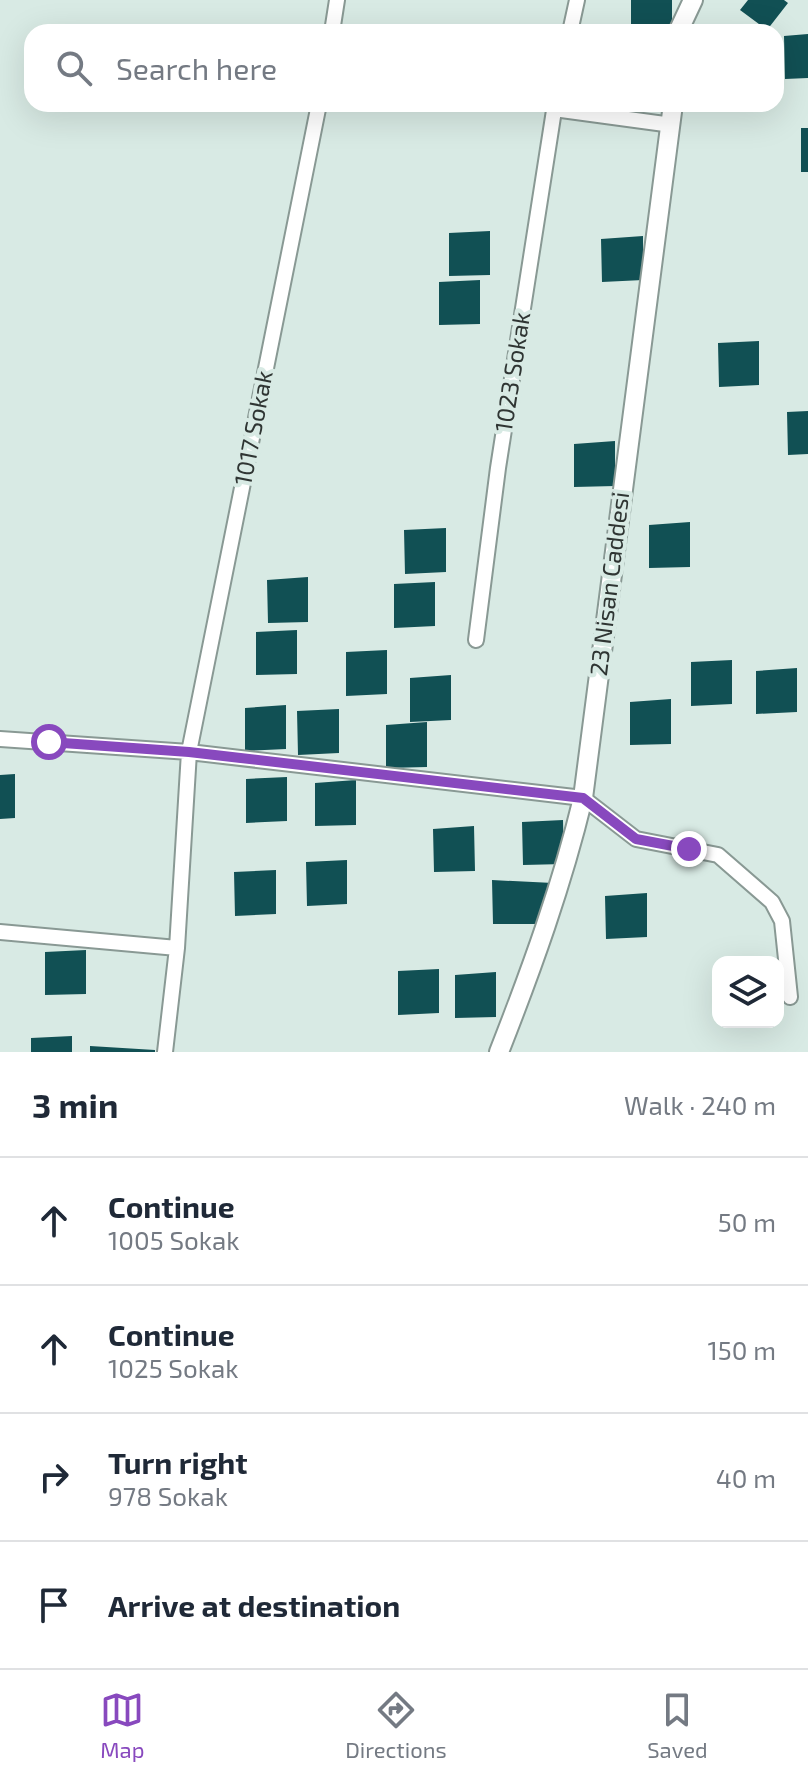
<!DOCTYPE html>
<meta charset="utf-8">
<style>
:root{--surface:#fff;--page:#f6f6f7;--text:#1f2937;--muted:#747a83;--line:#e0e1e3;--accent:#8849be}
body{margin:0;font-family:"Exo 2",sans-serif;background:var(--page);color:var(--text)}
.controls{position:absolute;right:24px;bottom:24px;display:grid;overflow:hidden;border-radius:16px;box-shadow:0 8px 32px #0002}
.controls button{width:72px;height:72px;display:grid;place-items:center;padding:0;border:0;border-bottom:2px solid var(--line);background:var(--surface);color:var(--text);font:40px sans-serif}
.stop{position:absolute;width:24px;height:24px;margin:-18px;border:6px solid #8849be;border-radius:50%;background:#fff}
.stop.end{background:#8849be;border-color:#fff;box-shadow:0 2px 8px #0008}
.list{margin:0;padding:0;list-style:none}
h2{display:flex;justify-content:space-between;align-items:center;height:104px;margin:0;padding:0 32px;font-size:34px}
h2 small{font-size:26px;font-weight:400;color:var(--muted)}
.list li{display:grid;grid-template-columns:52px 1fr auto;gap:24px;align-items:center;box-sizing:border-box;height:128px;padding:0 32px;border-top:2px solid var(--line)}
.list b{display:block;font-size:30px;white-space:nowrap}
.list p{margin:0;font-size:26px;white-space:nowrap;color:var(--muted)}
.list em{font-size:26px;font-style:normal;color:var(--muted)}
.icon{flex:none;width:44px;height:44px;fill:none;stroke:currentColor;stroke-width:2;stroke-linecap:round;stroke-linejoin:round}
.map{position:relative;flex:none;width:808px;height:1052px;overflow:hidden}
.search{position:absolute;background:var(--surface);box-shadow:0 8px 32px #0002;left:24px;right:24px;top:24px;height:88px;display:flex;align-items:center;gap:20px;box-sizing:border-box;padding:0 28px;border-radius:24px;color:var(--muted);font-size:30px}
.sheet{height:616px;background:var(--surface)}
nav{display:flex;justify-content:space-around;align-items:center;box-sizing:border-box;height:112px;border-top:2px solid var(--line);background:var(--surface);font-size:22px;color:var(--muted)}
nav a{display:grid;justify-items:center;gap:4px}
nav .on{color:var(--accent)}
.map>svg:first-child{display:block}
.building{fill:#115054}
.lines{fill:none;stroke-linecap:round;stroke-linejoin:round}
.minor-casing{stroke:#899994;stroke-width:18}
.tertiary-casing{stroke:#899994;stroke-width:22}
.minor{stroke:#fff;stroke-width:14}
.tertiary{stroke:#fff;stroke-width:18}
.route{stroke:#8849be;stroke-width:10}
.labels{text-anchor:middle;stroke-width:8;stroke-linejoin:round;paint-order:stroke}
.street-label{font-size:24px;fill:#2f3533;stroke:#d8eae4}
</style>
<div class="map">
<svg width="808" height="1052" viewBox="0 0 808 1052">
<rect width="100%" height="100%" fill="#d8eae4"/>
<!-- building -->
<path class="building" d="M631 0H672V29L631 30Z
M748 0H784L788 3 767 30 740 10Z
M808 34V78L785 79 784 36Z
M801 128H808V172H801Z
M490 231V275L449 276V233Z
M643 236V280L602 282 601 239Z
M480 280V324L439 325V282Z
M759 341V385L719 387 718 343Z
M808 411V454L788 455 787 412Z
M615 441V486L574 487V444Z
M690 522V567L649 568V525Z
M446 528V572L405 574 404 530Z
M308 577V622L268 623 267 580Z
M435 582V626L394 628V584Z
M297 630V674L256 675V632Z
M387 650V694L346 696V652Z
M732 660V704L691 706V662Z
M797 668V712L756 714V671Z
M451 675V720L410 722V678Z
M671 699V744L630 745V702Z
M286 705V749L245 751V708Z
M339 709V753L298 755 297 711Z
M427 722V767L386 768V725Z
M15 774V818L0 819V775Z
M287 777V821L246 823V779Z
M356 780V825L315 826V783Z
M563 820 564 864 523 865 522 822Z
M474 826 475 871 434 872 433 829Z
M347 860V904L307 906 306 862Z
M276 870V914L235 916 234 872Z
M492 880 553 883 541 924H493Z
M647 893V937L606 939 605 896Z
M86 950V994L45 995V952Z
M439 969V1013L398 1015V971Z
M496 972V1017L455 1018V975Z
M72 1036V1052H31V1038Z
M90 1046 155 1050V1052H90Z"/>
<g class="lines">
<!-- minor casing -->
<g class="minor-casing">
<path id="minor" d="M332 32 337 0
M570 32 577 0
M554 109 672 125
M476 640 498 468 555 104
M0 739 189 752 583 798 636 839 718 855 772 902 782 921 790 997
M0 932 177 948
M165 1052 177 948 189 752 319 104"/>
</g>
<!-- tertiary casing -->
<g class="tertiary-casing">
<path id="tertiary" d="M678 32 693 0
M499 1052C532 968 562 885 583 798L673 104"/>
</g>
<!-- minor -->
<use href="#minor" class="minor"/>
<!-- tertiary -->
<use href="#tertiary" class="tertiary"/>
</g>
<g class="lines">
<!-- route -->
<path class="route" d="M49 742 189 752 583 798 636 839 689 849"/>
</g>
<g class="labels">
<!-- street labels -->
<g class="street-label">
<text transform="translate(513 372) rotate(-81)" y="8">1023 Sokak</text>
<text transform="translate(254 428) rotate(-79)" y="8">1017 Sokak</text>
<text transform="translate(610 584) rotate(-83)" y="8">23 Nisan Caddesi</text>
</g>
</g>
</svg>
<div class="controls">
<button><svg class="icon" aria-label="layers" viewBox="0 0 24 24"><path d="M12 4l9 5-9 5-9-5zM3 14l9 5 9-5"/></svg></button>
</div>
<div class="stop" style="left:49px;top:742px"></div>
<div class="stop end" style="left:689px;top:849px"></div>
<div class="search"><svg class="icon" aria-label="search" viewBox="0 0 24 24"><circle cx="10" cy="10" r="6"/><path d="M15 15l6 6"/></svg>Search here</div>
</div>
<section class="sheet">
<h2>3 min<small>Walk · 240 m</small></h2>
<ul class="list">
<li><svg class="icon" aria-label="ahead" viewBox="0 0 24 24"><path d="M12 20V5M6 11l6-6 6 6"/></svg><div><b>Continue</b><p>1005 Sokak</p></div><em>50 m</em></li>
<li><svg class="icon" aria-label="ahead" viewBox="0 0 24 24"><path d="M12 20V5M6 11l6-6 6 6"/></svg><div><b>Continue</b><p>1025 Sokak</p></div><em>150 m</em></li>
<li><svg class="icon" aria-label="right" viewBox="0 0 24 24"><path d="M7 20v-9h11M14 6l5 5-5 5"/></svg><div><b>Turn right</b><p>978 Sokak</p></div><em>40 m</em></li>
<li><svg class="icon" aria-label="arrive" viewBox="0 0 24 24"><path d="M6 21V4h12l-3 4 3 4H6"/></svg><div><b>Arrive at destination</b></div></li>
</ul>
</section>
<nav>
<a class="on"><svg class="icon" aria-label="map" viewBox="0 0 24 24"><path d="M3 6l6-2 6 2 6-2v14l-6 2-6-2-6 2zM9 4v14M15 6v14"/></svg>Map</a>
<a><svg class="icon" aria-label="directions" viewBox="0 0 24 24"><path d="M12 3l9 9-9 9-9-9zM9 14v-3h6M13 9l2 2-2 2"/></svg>Directions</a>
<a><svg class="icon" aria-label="saved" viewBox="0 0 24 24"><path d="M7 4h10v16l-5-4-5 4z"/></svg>Saved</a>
</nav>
